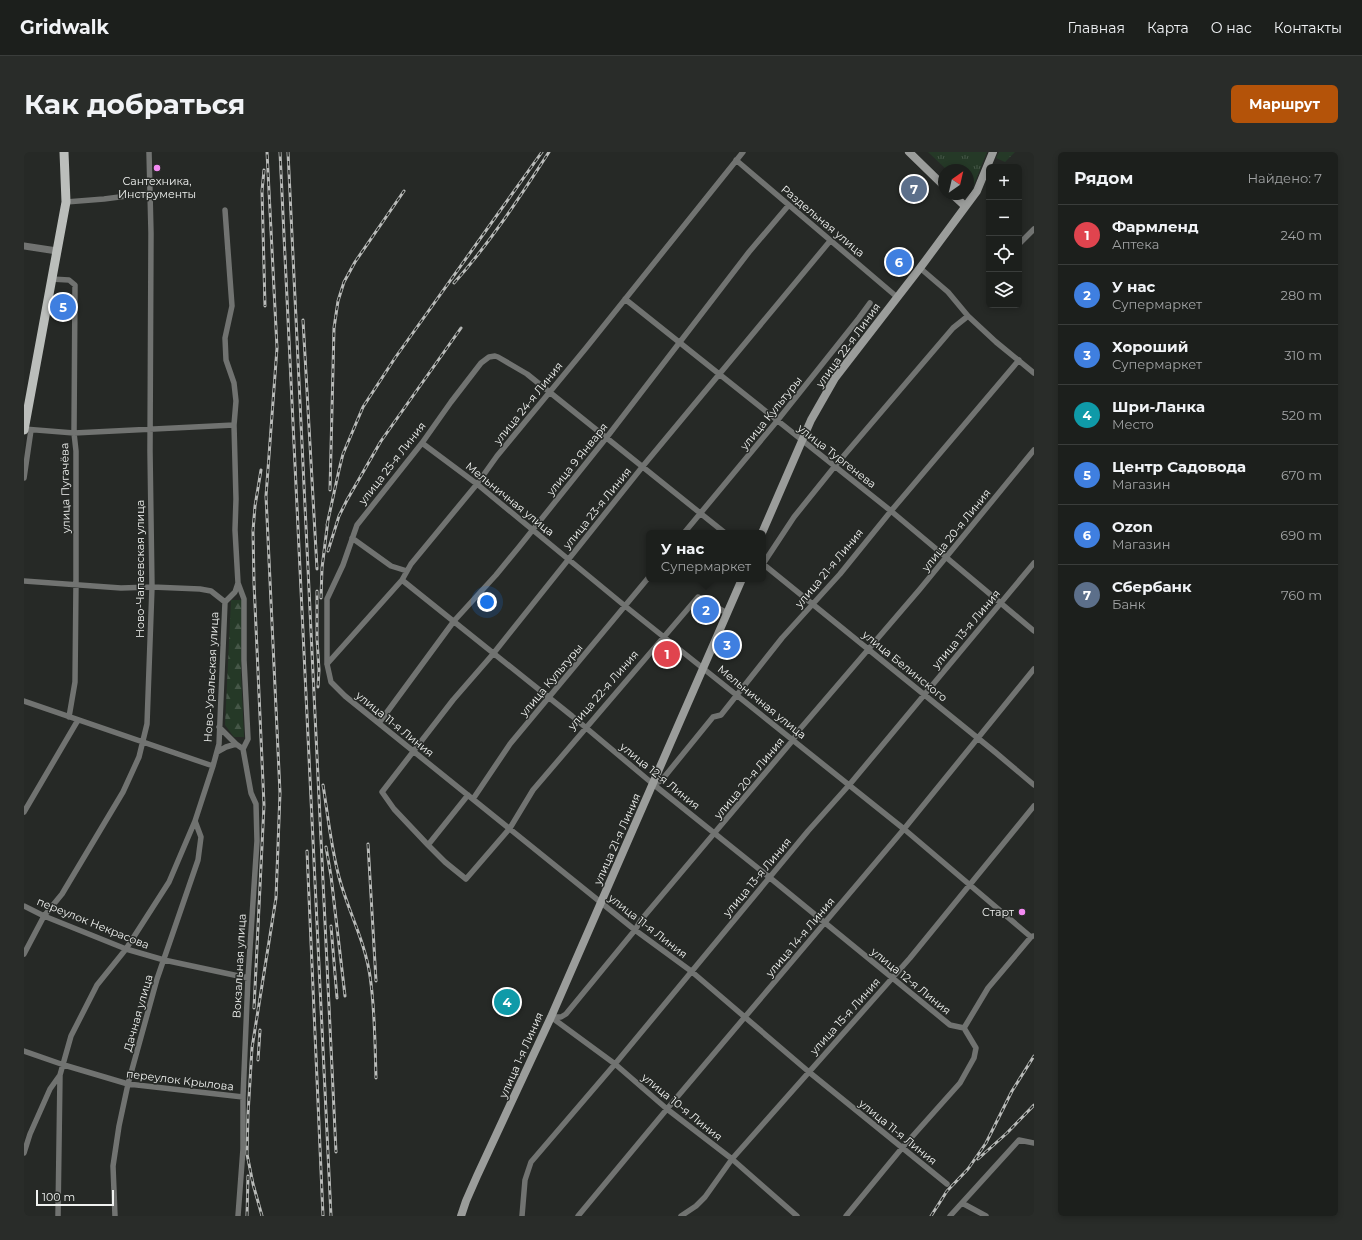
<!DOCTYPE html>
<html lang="ru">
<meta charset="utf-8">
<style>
:root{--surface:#1c1f1c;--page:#292c29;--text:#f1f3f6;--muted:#a0a2a3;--line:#3a3d3b;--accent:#b45309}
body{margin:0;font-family:Montserrat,sans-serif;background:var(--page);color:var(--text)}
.controls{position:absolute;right:12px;top:12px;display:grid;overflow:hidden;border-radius:6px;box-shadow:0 2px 6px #0003}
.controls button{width:36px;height:36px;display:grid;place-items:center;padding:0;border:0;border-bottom:1px solid var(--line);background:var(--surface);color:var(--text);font:20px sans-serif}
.compass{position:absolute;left:914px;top:12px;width:36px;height:36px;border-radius:50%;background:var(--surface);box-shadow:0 2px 6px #0003;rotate:34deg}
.scale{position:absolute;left:12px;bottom:10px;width:78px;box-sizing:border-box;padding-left:4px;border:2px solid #f0f2f0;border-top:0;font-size:11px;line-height:14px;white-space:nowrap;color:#f0f2f0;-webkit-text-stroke:3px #262926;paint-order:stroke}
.you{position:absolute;left:463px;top:450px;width:14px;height:14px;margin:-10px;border:3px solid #fff;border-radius:50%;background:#1a73e8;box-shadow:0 0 0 6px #1a73e833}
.badge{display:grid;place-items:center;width:26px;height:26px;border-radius:50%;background:var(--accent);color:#fff;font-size:13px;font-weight:700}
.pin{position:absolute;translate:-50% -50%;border:2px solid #fff;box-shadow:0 1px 4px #0006}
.popup{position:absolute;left:622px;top:378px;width:120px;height:52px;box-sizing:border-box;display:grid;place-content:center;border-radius:6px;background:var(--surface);filter:drop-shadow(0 1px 3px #0005);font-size:13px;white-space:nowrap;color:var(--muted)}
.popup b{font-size:15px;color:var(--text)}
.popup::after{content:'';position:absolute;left:50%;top:100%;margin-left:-8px;border:8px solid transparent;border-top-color:var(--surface)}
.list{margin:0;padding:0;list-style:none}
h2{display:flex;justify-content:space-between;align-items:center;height:52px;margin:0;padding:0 16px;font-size:17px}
h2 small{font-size:13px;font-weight:400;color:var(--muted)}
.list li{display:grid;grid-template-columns:26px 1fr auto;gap:12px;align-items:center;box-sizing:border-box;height:60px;padding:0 16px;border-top:1px solid var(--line)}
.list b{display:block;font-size:15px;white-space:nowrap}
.list p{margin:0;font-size:13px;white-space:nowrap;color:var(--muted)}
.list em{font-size:13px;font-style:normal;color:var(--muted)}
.icon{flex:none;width:22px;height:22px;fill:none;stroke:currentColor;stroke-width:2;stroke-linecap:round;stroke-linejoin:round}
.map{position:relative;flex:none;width:1010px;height:1064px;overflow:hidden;border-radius:6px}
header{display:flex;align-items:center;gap:24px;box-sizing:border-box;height:56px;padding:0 20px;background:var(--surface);border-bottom:1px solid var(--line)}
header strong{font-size:19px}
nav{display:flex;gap:22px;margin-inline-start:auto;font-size:14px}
.intro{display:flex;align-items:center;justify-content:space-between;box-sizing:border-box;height:96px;padding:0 24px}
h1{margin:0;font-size:28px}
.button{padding:10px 18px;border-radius:6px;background:var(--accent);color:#fff;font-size:14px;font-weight:700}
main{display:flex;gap:24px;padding:0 24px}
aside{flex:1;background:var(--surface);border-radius:6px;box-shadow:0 2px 6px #0003}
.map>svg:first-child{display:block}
.forest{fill:url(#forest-firs)}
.park{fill:url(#park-tufts)}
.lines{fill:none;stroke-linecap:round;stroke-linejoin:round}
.minor{stroke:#717371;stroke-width:5.5}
.tertiary{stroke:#717371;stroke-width:7}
.secondary{stroke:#9b9d9b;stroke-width:8}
.primary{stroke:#bbbebb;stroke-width:9}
.rail-casing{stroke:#b9bbb9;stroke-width:3}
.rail{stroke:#262926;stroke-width:1.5;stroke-dasharray:4.5;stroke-linecap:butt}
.poi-dot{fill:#f38af2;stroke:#262926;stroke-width:1.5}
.labels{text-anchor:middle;stroke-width:3;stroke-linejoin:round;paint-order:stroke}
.poi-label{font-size:11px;fill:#f0f2f0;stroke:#262926}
.street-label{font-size:11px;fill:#f0f2f0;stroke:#262926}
</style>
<header>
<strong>Gridwalk</strong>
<nav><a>Главная</a><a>Карта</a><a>О нас</a><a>Контакты</a></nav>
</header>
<div class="intro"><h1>Как добраться</h1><a class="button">Маршрут</a></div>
<main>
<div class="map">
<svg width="1010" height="1064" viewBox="0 0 1010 1064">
<defs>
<pattern id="forest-firs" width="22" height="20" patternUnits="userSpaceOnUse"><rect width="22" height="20" fill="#253927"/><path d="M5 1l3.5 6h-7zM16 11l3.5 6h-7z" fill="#455647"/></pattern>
<pattern id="park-tufts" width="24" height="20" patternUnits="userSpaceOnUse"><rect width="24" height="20" fill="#253927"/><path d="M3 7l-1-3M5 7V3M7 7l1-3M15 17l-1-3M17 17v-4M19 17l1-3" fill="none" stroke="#455647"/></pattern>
</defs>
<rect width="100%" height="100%" fill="#262926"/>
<!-- forest -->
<path class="forest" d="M207 448H218L217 522 220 585H210L201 573Z"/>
<!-- park -->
<path class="park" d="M904 0H963L949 35H944V18H923Z
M975 0H991L981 10 972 6Z"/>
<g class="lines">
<!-- minor -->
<path class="minor" d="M712 8 873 145
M42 50 80 47 126 41
M995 92 1010 77
M896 116 924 140 944 164 972 190 1010 221
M27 127 45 128 51 133 50 281 52 299V432L51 530 45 565
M601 147 867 359 1010 479
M0 277 50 281 210 273
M398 291 453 332 601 454 880 677 1007 785
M0 326 7 278
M660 381 753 269 835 166 846 151
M701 381 503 222 474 205 471 204 465 205 457 211 427 250 398 291 333 373 319 413 303 447V512L307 530 321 544 611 778 667 819 785 920 923 1032
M328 386 367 414 383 419
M739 412 971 600 1010 633
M739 412 770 365 811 314 929 176 944 164
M378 428 548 564 629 632 745 725 926 873 940 876
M0 429 97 436 128 435 176 437 187 439 201 450
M214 431 220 447V508L224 587 219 597
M303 512 378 428 387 412 453 332 473 304 562 196 719 0
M0 549 189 614
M355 571 430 469 472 423 495 395 583 285 725 100 764 54
M195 575 212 592
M193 600 202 595 212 592 219 597 227 641 232 652 233 689 224 826 219 945V997L214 1064
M629 632 637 629 689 565 697 563 758 486 816 422 867 359 995 208
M444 643 404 693 370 657 358 640 429 548 469 502 619 314 806 89
M449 647 486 592 625 425
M0 660 54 568
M404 693 421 710 442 727 486 676 509 638 674 445 703 461
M0 754 20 764 102 797 140 808 224 826
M0 802 20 764 38 742 99 640 115 605 123 572 128 435 126 299 127 81 125 0
M527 865H537L542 862 611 778 617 768 769 588 776 577 896 437 1010 298
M527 865 591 912 643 957 708 1007 773 1064
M0 899 40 913 104 932 219 945
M0 1001 6 982 26 937 36 923 47 884 73 833 102 797 145 730 171 669 189 614 195 592 201 450 211 440 214 431 211 378 212 347 210 273 212 249 210 231 202 208 201 186 208 154 201 58
M938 1051 962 1064
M34 1064 36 923
M91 1064 89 1014 95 974 104 932 133 827 174 708 177 685 171 669
M498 1064 501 1028 507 1010 591 912 784 679 826 632 1010 411
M554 1064 643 957 880 677 1010 517
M657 1064 672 1054 681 1045 708 1007 886 806 1010 654
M822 1064 878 996 936 931 950 906 952 896 940 876 964 836 1007 785 1009 784
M926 1064 995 988 1010 991"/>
<!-- tertiary -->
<path class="tertiary" d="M0 94 33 99"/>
<!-- secondary -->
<path class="secondary" d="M885 0 920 34
M928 42 941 54
M738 381 787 268 811 226 896 116 953 39 969 0
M437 1064 442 1049 453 1024 527 865 718 427"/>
<!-- primary -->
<path class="primary" d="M0 278 42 50 40 0"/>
<!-- rail casing -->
<g class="rail-casing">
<path id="rail" d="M256 0 307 1064
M264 0 312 1000
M240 18 238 39 241 154
M430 131C466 91 496 45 525 0
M279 168 293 417
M306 338 310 176 314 149 320 130 331 110 380 39
M303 373 315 318 319 302 339 255 371 206 518 0
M304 399 315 364 323 348 357 289 437 176
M293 439V487L295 518 294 535
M297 446 298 416 304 368
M299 633C304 664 307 695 315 725 324 759 341 789 346 824 351 857 351 893 352 926
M344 692 352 829
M302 695 307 724 321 844
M283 699 299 1064
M307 774 313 846
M230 856 240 653 230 431 229 379 231 354 237 318
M234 908 236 878
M954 1007 983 981 1010 953
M223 1064 224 1024
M238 1064 229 1032 223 1002 224 962 228 896 252 746 256 641 242 344 253 196 243 0
M907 1064 923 1039 944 1017 962 991 988 939 1010 904"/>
</g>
<!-- rail -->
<use href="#rail" class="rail"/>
</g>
<!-- markers -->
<g class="poi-dot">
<circle cx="133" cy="16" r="4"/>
<circle cx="998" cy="760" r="4"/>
</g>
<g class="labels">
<!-- poi labels -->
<g class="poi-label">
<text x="133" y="33">Сантехника,<tspan x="133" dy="13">Инструменты</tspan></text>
<text x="990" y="764" text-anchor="end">Cтарт</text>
</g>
<!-- street labels -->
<g class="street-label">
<text transform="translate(799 69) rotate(40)" y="4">Раздельная улица</text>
<text transform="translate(824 193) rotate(-54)" y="4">улица 22-я Линия</text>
<text transform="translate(504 251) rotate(-51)" y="4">улица 24-я Линия</text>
<text transform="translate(747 261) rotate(-51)" y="4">улица Культуры</text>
<text transform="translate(813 304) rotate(38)" y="4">улица Тургенева</text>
<text transform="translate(553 307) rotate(-51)" y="4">улица 9 Января</text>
<text transform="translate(368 311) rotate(-52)" y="4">улица 25-я Линия</text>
<text transform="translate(41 336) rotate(-91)" y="4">улица Пугачёва</text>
<text transform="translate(486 347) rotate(39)" y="4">Мельничная улица</text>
<text transform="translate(573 356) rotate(-51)" y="4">улица 23-я Линия</text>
<text transform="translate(932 378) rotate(-51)" y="4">улица 20-я Линия</text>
<text transform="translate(805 416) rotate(-50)" y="4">улица 21-я Линия</text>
<text transform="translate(116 417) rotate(-90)" y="4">Ново-Чапаевская улица</text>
<text transform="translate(942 477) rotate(-50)" y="4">улица 13-я Линия</text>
<text transform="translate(881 514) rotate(39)" y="4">улица Белинского</text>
<text transform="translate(187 525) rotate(-87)" y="4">Ново-Уральская улица</text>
<text transform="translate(527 528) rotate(-50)" y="4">улица Культуры</text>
<text transform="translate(579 538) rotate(-49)" y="4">улица 22-я Линия</text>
<text transform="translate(738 550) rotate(39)" y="4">Мельничная улица</text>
<text transform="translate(371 572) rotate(39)" y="4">улица 11-я Линия</text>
<text transform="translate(636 624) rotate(39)" y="4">улица 12-я Линия</text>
<text transform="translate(725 626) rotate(-50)" y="4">улица 20-я Линия</text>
<text transform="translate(593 687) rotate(-66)" y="4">улица 21-я Линия</text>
<text transform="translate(733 725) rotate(-50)" y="4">улица 13-я Линия</text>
<text transform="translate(69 771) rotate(22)" y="4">переулок Некрасова</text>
<text transform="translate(624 774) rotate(38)" y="4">улица 11-я Линия</text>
<text transform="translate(776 785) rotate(-50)" y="4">улица 14-я Линия</text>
<text transform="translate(215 814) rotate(-87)" y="4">Вокзальная улица</text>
<text transform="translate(887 829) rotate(39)" y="4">улица 12-я Линия</text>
<text transform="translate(114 861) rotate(-74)" y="4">Дачная улица</text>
<text transform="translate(821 864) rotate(-48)" y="4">улица 15-я Линия</text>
<text transform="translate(497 903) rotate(-66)" y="4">улица 1-я Линия</text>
<text transform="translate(156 928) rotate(7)" y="4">переулок Крылова</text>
<text transform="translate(658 955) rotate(39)" y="4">улица 10-я Линия</text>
<text transform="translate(874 980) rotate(39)" y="4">улица 11-я Линия</text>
</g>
</g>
</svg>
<div class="controls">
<button>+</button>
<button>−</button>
<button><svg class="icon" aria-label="locate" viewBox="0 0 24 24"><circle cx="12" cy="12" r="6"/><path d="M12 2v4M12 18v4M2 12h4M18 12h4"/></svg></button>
<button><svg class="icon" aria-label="layers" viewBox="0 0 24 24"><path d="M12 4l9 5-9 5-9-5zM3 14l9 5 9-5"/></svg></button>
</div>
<svg class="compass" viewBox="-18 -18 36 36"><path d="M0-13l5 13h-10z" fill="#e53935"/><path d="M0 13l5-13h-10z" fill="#a0a2a3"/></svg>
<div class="scale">100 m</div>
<div class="you"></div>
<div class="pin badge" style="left:643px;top:502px;background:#e0444e">1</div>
<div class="pin badge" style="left:682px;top:458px;background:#3f7fe0">2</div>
<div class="popup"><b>У нас</b>Супермаркет</div>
<div class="pin badge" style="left:703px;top:493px;background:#3f7fe0">3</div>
<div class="pin badge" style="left:483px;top:850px;background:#0f9aa8">4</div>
<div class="pin badge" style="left:39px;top:155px;background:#3f7fe0">5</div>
<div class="pin badge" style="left:875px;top:110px;background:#3f7fe0">6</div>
<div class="pin badge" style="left:890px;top:37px;background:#5c6f8a">7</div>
</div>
<aside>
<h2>Рядом<small>Найдено: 7</small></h2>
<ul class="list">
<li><span class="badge" style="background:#e0444e">1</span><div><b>Фармленд</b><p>Аптека</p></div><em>240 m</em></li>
<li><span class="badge" style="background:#3f7fe0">2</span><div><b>У нас</b><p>Супермаркет</p></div><em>280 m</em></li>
<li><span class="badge" style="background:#3f7fe0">3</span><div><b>Хороший</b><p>Супермаркет</p></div><em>310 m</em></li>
<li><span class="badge" style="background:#0f9aa8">4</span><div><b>Шри-Ланка</b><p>Место</p></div><em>520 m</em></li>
<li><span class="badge" style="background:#3f7fe0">5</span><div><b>Центр Садовода</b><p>Магазин</p></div><em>670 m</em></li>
<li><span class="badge" style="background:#3f7fe0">6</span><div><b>Ozon</b><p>Магазин</p></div><em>690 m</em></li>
<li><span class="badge" style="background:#5c6f8a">7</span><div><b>Сбербанк</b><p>Банк</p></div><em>760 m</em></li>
</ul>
</aside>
</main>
